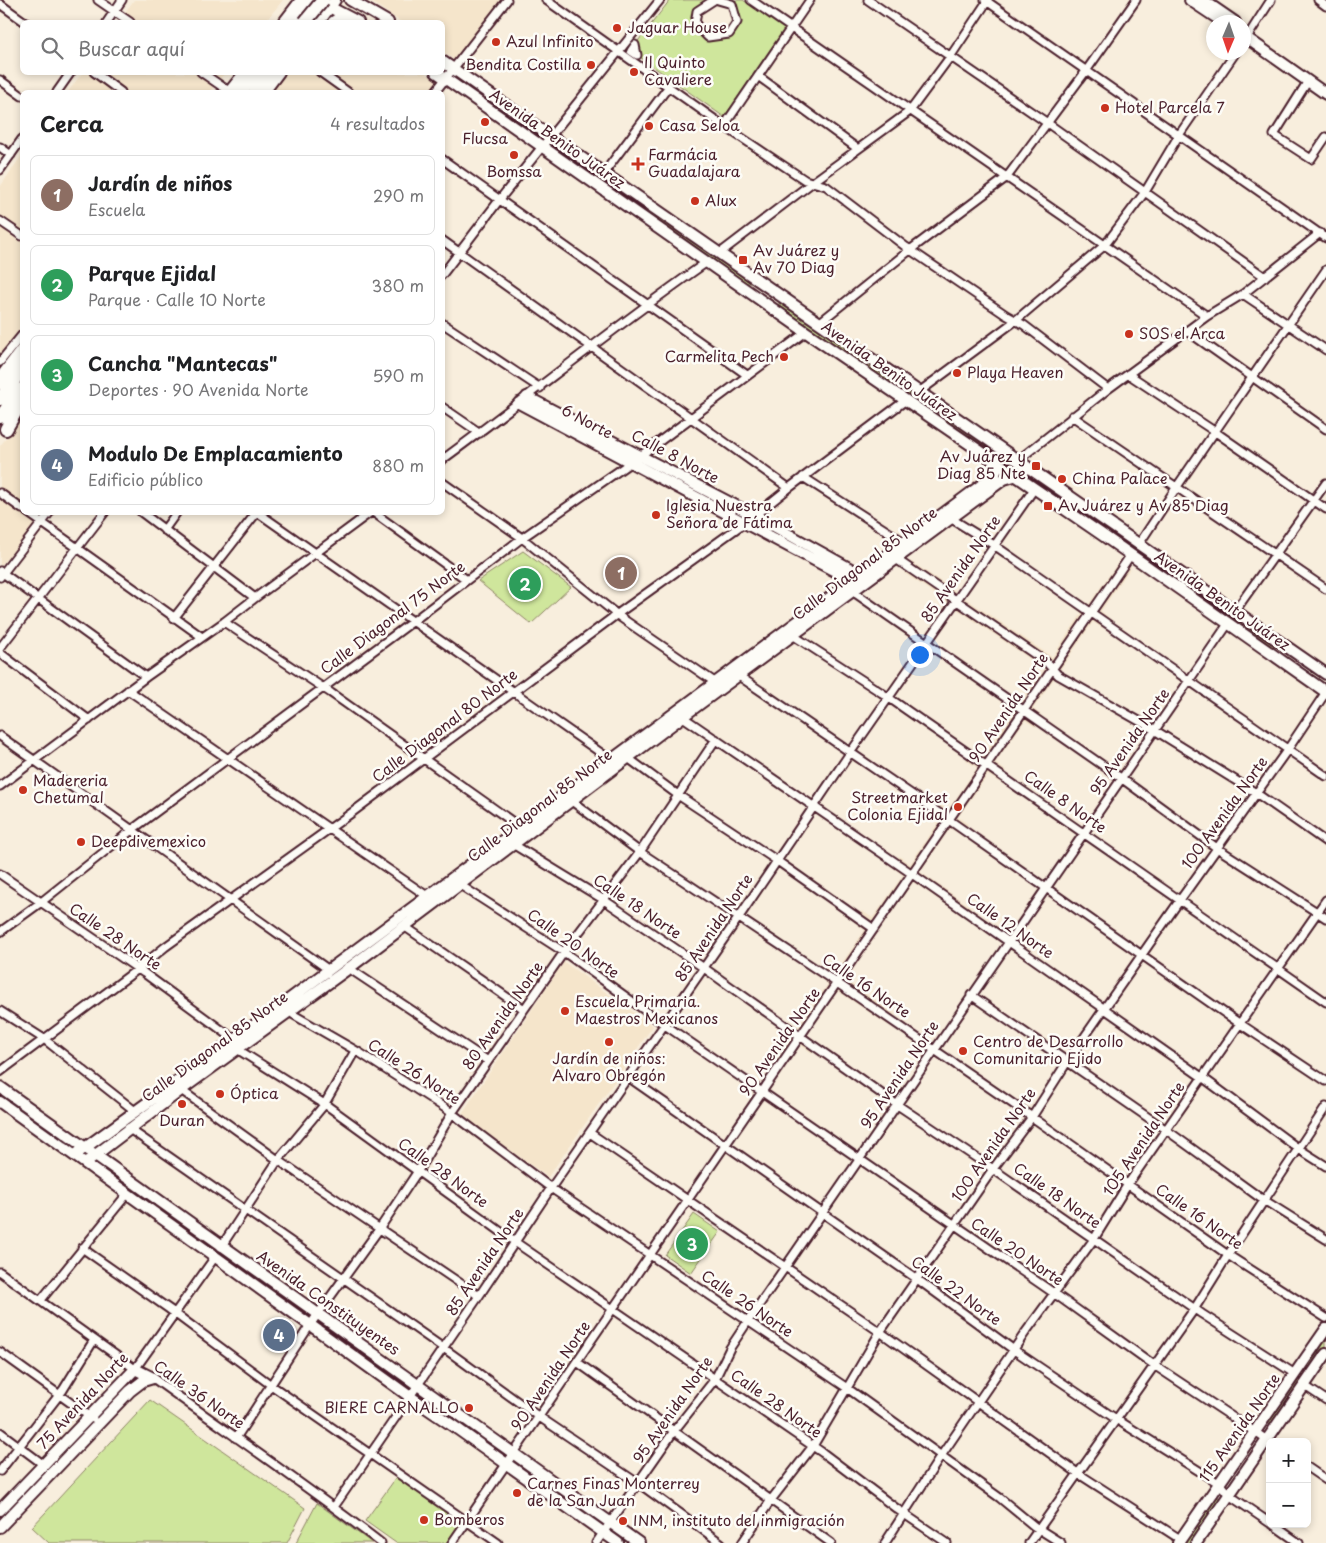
<!DOCTYPE html>
<html lang="es">
<meta charset="utf-8">
<style>
:root{--surface:#fff;--page:#f2f2f2;--text:#202124;--muted:#757577;--line:#e0e0e0;--accent:#7c3aed}
body{margin:0;font-family:"Playpen Sans",sans-serif;background:var(--page);color:var(--text)}
.controls{position:absolute;right:15px;bottom:15px;display:grid;overflow:hidden;border-radius:8px;box-shadow:0 2px 8px #0003}
.controls button{width:45px;height:45px;display:grid;place-items:center;padding:0;border:0;border-bottom:1px solid var(--line);background:var(--surface);color:var(--text);font:25px sans-serif}
.compass{position:absolute;left:1206px;top:15px;width:45px;height:45px;border-radius:50%;background:var(--surface);box-shadow:0 2px 8px #0003;rotate:182deg}
.you{position:absolute;left:919px;top:654px;width:18px;height:18px;margin:-12px;border:4px solid #fff;border-radius:50%;background:#1a73e8;box-shadow:0 0 0 8px #1a73e833}
.badge{display:grid;place-items:center;width:32px;height:32px;border-radius:50%;background:var(--accent);color:#fff;font-size:16px;font-weight:700}
.pin{position:absolute;translate:-50% -50%;border:2px solid #fff;box-shadow:0 1px 5px #0006}
.list{margin:0;padding:0;list-style:none}
h2{display:flex;justify-content:space-between;align-items:center;height:65px;margin:0;padding:0 20px;font-size:21px}
h2 small{font-size:16px;font-weight:400;color:var(--muted)}
.list li{display:grid;grid-template-columns:32px 1fr auto;gap:15px;align-items:center;box-sizing:border-box;height:80px;margin:0 10px 10px;padding:0 10px;border:1px solid var(--line);border-radius:8px}
.list b{display:block;font-size:19px;white-space:nowrap}
.list p{margin:0;font-size:16px;white-space:nowrap;color:var(--muted)}
.list em{font-size:16px;font-style:normal;color:var(--muted)}
.icon{flex:none;width:28px;height:28px;fill:none;stroke:currentColor;stroke-width:2;stroke-linecap:round;stroke-linejoin:round}
.map{position:relative;flex:none;width:1326px;height:1543px;overflow:hidden}
.search{position:absolute;background:var(--surface);box-shadow:0 2px 8px #0003;left:20px;top:20px;width:425px;height:55px;display:flex;align-items:center;gap:12px;box-sizing:border-box;padding:0 18px;border-radius:8px;color:var(--muted);font-size:19px}
.panel{position:absolute;background:var(--surface);box-shadow:0 2px 8px #0003;left:20px;top:90px;width:425px;height:425px;border-radius:8px}
.map>svg:first-child{display:block}
.built{fill:#f5e5cb}
.green{fill:#cfe69c;stroke:#8c8264}
.lines{fill:none;stroke-linecap:round;stroke-linejoin:round}
.street-casing{stroke:#4a1f2b;stroke-width:11}
.secondary-casing{stroke:#4a1f2b;stroke-width:14}
.primary-casing{stroke:#4a1f2b;stroke-width:14}
.highway-casing{stroke:#4a1f2b;stroke-width:16}
.street{stroke:#fdfcf7;stroke-width:7}
.secondary{stroke:#fdfcf7;stroke-width:10}
.primary{stroke:#fdfcf7;stroke-width:10}
.highway{stroke:#fdfcf7;stroke-width:12}
.highway-bridge-casing{stroke:#4a1f2b;stroke-width:16;stroke-linecap:butt}
.highway-bridge{stroke:#fdfcf7;stroke-width:12}
.poi-dot{fill:#c8321e;stroke:#fdfcf7;stroke-width:2}
.labels{text-anchor:middle;stroke-width:5;stroke-linejoin:round;paint-order:stroke}
.poi-label{font-size:15px;fill:#4a1f2b;stroke:#fdfcf7;text-anchor:start}
.street-label{font-size:15px;fill:#4a1f2b;stroke:#fdfcf7}
</style>
<div class="map">
<svg width="1326" height="1543" viewBox="0 0 1326 1543">
<rect width="100%" height="100%" fill="#f8eedd"/>
<filter id="ink" filterUnits="userSpaceOnUse"><feTurbulence type="fractalNoise" baseFrequency=".02" numOctaves="2"/><feDisplacementMap in="SourceGraphic" scale="10" xChannelSelector="R" yChannelSelector="G"/><feConvolveMatrix kernelMatrix="1 2 1 2 8 2 1 2 1" color-interpolation-filters="sRGB"/></filter>
<g filter="url(#ink)">
<!-- built -->
<path class="built" d="M134 0H283L265 22H118Z
M369 0H503L456 61 443 52 442 22H401Z
M82 73H225L209 92H68Z
M287 73H425L440 82 432 92H271Z
M22 155V326L0 354V187Z
M22 418V512L44 513 0 567V446Z
M1120 560 1131 567 1101 611 1109 618 1102 628 1093 622 1033 709 1042 716 1035 727 1025 720 995 763 1006 771 999 782 988 775 958 817 968 824 961 835 950 828 920 872 971 907 965 917 913 882 845 980 895 1014 888 1025 838 991 807 1035 819 1043 812 1053 800 1045 792 1056 783 1049 791 1038 779 1030 787 1020 798 1027 828 984 818 977 825 966 835 973 865 930 854 922 862 911 873 918 903 875 892 867 899 856 910 864 940 820 929 813 936 803 948 810 977 768 966 760 974 748 984 755 1013 712 1003 704 1010 694 1022 701 1045 669 904 573 912 562 1052 657 1082 613 1075 608 1081 599 1089 604Z
M564 962 653 1026 548 1177 461 1115Z"/>
<!-- green -->
<path class="green" d="M670 0H714L697 11 695 24 708 37 729 34 737 22 732 4 718 0H743L785 29 724 117 637 55 635 45Z
M454 78H458L543 137 542 140 540 141 454 82Z
M551 145H554L751 280V283H746L550 148Z
M779 303 926 403V406H922L779 307Z
M948 418 1078 508V511L1075 512 944 422V419Z
M1103 527H1107L1276 645V647L1272 649 1103 531Z
M523 551 571 587 531 624 478 581Z
M96 1163H98L213 1246 214 1249H211L95 1166Z
M694 1214 720 1232 691 1273 665 1255Z
M222 1255H226L311 1316 310 1318Z
M317 1323H320L408 1384V1388H405L318 1325Z
M1326 1337V1347L1275 1422 1269 1425V1419Z
M416 1393 421 1394 504 1453 506 1457 501 1455 417 1396Z
M150 1400 305 1508 287 1543H49L32 1527Z
M398 1475 461 1521 446 1543H396L365 1521Z
M1219 1497 1220 1501 1191 1543H1184L1214 1499Z
M317 1503 372 1543H296Z"/>
<g class="lines">
<!-- street casing -->
<g class="street-casing">
<path id="street" d="M98 0 130 22
M546 0 724 126 805 180 826 186 906 247 1006 315 1024 325 1108 389
M714 0 697 11 695 24 708 37 729 34 737 22 732 4 718 0
M751 0 1207 316
M868 0 1043 120 1265 277
M985 0 1326 238
M1318 0 1326 6
M0 4 25 22
M107 22 122 0
M1244 42 1271 0
M635 45 637 55 631 51Z
M94 72 121 92
M201 72 230 92
M320 72 348 92
M758 76 858 149
M0 80 22 96
M1308 81 1274 135 1311 159 1326 137
M57 92 71 72
M435 92 507 0
M724 126 810 0
M0 147 11 155
M442 159 747 375
M0 170 22 139
M604 173 669 86
M0 221 22 236
M442 240 789 488
M720 253 813 182 910 111 950 57 988 0
M442 275 500 199 660 0
M1243 294 1326 350
M442 323 540 388
M819 323 910 250 1007 177 1086 71 1136 0
M1187 331 1326 429
M0 362 22 335
M1128 374 1214 431 1326 509
M919 392 1015 321 1105 245 1145 192 1179 135 1236 52
M442 407 480 433
M1072 416 1326 589
M442 460C531 395 616 325 707 262
M1017 461 1108 389 1207 316 1243 294 1320 233
M803 477 904 542
M442 482 522 538 620 617 716 683
M0 493 22 509
M27 512 202 637
M141 512 255 598
M257 512 611 760
M373 512 467 580
M947 516 994 545 1326 776
M164 530 177 512
M1139 544 1176 488 1326 270
M896 559 1046 662 1058 675 1148 726 1256 793 1326 842
M0 571 146 677
M0 577 50 512
M852 591 1121 778 1217 848 1326 918
M1235 611 1326 483
M174 618 257 512
M224 622 331 693 520 827
M791 634 882 693 1326 1002
M0 648 105 512
M0 653 89 720
M736 674 949 820 1239 1023 1326 1081
M128 690 427 896
M680 715 905 869 1206 1080 1299 1149 1326 1166
M0 736 329 970
M628 758 678 795 776 860 874 929
M0 786 146 677 224 622 255 598 371 512
M569 799 640 852 843 987 1032 1117 1228 1255 1326 1318
M511 843 601 898 704 968 896 1104 993 1169 1202 1314 1295 1374
M0 874 144 973 227 1034 233 1041 237 1049 329 1107 515 1242 823 1453 897 1509 947 1543
M457 883 564 952 665 1025 1058 1296 1154 1365 1270 1442
M404 926 524 1009
M0 932 40 903 133 829 412 622 522 538 640 456 806 332
M347 967 488 1061
M971 995 1172 1134 1259 1197 1326 1239
M289 1010 294 1015 360 1053 445 1108 551 1188 847 1388 1000 1498 1034 1526 1061 1543
M0 1011 44 1039 135 1111
M0 1072 138 969 165 947 350 814 616 615 754 516 789 488 906 400
M628 1077 917 1279 1014 1350 1116 1419 1220 1484 1229 1495 1270 1523
M181 1090 278 1160 479 1296
M128 1128 452 1354 532 1412 645 1488 721 1543
M590 1133 883 1334 1079 1474 1180 1539
M221 1247 278 1160 324 1105 355 1051
M82 1248 169 1309 271 1385 498 1543
M0 1272 135 1369 215 1257
M41 1300 128 1193
M0 1352 93 1419
M577 1362 831 1543
M153 1378C229 1433 307 1486 381 1543
M1305 1386 1326 1400
M0 1432 44 1465
M236 1438 310 1325 380 1228 418 1171 452 1113 564 952 640 852 716 739
M1307 1467 1326 1480
M0 1471 63 1390 94 1340
M334 1507 479 1296 551 1188 739 917 850 753 1034 489
M1272 1524 1299 1543
M452 1543 1130 556
M596 1543 674 1431 715 1379 730 1348 748 1321 1228 624
M742 1543 771 1500 813 1446 880 1332 993 1169 1032 1117 1067 1062 1180 900 1288 749 1326 692
M885 1543 941 1456 1025 1333 1094 1239 1128 1184 1326 900
M1029 1543 1195 1308 1228 1255 1326 1107"/>
</g>
<!-- secondary casing -->
<g class="secondary-casing">
<path id="secondary" d="M316 0 358 22
M350 0 388 22
M1190 0 1223 22
M1203 0 1235 22
M284 22 301 0
M319 22 335 0
M333 22 339 18 347 17
M1244 36 1326 94
M442 61 1326 674
M436 72 806 332 1101 534 1326 692
M229 92 245 72
M264 92 279 72
M0 378 22 349
M527 397 761 519 860 574
M519 403 852 580
M0 1087 639 1543
M0 1102 409 1396 459 1430 618 1543
M75 1155 233 1041 995 475 998 465
M85 1163 181 1090 349 968 682 717 1004 479 1014 476
M0 1510 135 1369 153 1378
M0 1527 130 1391 143 1381 153 1378"/>
</g>
<!-- primary casing -->
<g class="primary-casing">
<path id="primary" d="M1178 1543 1326 1329
M1196 1543 1326 1354"/>
</g>
<!-- highway casing -->
<g class="highway-casing">
<path id="highway" d="M295 22 313 0
M255 89 267 72
M241 92 256 72
M0 383 19 365
M0 399 22 370
M0 417 22 389
M6 429 22 401"/>
</g>
<!-- street -->
<use href="#street" class="street"/>
<!-- secondary -->
<use href="#secondary" class="secondary"/>
<!-- primary -->
<use href="#primary" class="primary"/>
<!-- highway -->
<use href="#highway" class="highway"/>
<!-- highway-bridge casing -->
<g class="highway-bridge-casing">
<path id="highway-bridge" d="M305 22 323 0"/>
</g>
<!-- highway-bridge -->
<use href="#highway-bridge" class="highway-bridge"/>
</g>
</g>
<!-- markers -->
<g class="poi-dot">
<circle cx="617" cy="28" r="5"/>
<circle cx="496" cy="42" r="5"/>
<circle cx="591" cy="65" r="5"/>
<circle cx="634" cy="72" r="5"/>
<circle cx="1105" cy="108" r="5"/>
<circle cx="485" cy="122" r="5"/>
<circle cx="649" cy="126" r="5"/>
<circle cx="514" cy="155" r="5"/>
<path d="M635.5 156.5h5v5h5v5h-5v5h-5v-5h-5v-5h5z"/>
<circle cx="695" cy="201" r="5"/>
<rect x="738" y="255" width="10" height="10" rx="2.5"/>
<circle cx="1129" cy="334" r="5"/>
<circle cx="784" cy="357" r="5"/>
<circle cx="957" cy="373" r="5"/>
<rect x="1031" y="461" width="10" height="10" rx="2.5"/>
<circle cx="1062" cy="479" r="5"/>
<rect x="1043" y="501" width="10" height="10" rx="2.5"/>
<circle cx="656" cy="515" r="5"/>
<circle cx="23" cy="790" r="5"/>
<circle cx="958" cy="807" r="5"/>
<circle cx="81" cy="842" r="5"/>
<circle cx="565" cy="1011" r="5"/>
<circle cx="609" cy="1042" r="5"/>
<circle cx="963" cy="1051" r="5"/>
<circle cx="220" cy="1094" r="5"/>
<circle cx="182" cy="1104" r="5"/>
<circle cx="469" cy="1408" r="5"/>
<circle cx="517" cy="1493" r="5"/>
<circle cx="424" cy="1520" r="5"/>
<circle cx="623" cy="1521" r="5"/>
</g>
<g class="labels">
<!-- poi labels -->
<g class="poi-label">
<text x="627" y="33">Jaguar House</text>
<text x="506" y="47">Azul Infinito</text>
<text x="644" y="68">Il Quinto<tspan x="644" dy="17">Cavaliere</tspan></text>
<text x="581" y="70" text-anchor="end">Bendita Costilla</text>
<text x="1115" y="113">Hotel Parcela 7</text>
<text x="659" y="131">Casa Seloa</text>
<text x="485" y="144" text-anchor="middle">Flucsa</text>
<text x="648" y="160">Farmácia<tspan x="648" dy="17">Guadalajara</tspan></text>
<text x="514" y="177" text-anchor="middle">Bomssa</text>
<text x="705" y="206">Alux</text>
<text x="753" y="256">Av Juárez y<tspan x="753" dy="17">Av 70 Diag</tspan></text>
<text x="1139" y="339">SOS el Arca</text>
<text x="774" y="362" text-anchor="end">Carmelita Pech</text>
<text x="967" y="378">Playa Heaven</text>
<text x="1026" y="462" text-anchor="end">Av Juárez y<tspan x="1026" dy="17">Diag 85 Nte</tspan></text>
<text x="1072" y="484">China Palace</text>
<text x="666" y="511">Iglesia Nuestra<tspan x="666" dy="17">Señora de Fátima</tspan></text>
<text x="1058" y="511">Av Juárez y Av 85 Diag</text>
<text x="33" y="786">Madereria<tspan x="33" dy="17">Chetumal</tspan></text>
<text x="948" y="803" text-anchor="end">Streetmarket<tspan x="948" dy="17">Colonia Ejidal</tspan></text>
<text x="91" y="847">Deepdivemexico</text>
<text x="575" y="1007">Escuela Primaria.<tspan x="575" dy="17">Maestros Mexicanos</tspan></text>
<text x="973" y="1047">Centro de Desarrollo<tspan x="973" dy="17">Comunitario Ejido</tspan></text>
<text x="609" y="1064" text-anchor="middle">Jardín de niños:<tspan x="609" dy="17">Alvaro Obregón</tspan></text>
<text x="230" y="1099">Óptica</text>
<text x="182" y="1126" text-anchor="middle">Duran</text>
<text x="459" y="1413" text-anchor="end">BIERE CARNALLO</text>
<text x="527" y="1489">Carnes Finas Monterrey<tspan x="527" dy="17">de la San Juan</tspan></text>
<text x="434" y="1525">Bomberos</text>
<text x="633" y="1526">INM, instituto del inmigración</text>
</g>
<!-- street labels -->
<g class="street-label">
<text transform="translate(557 139) rotate(35)" y="5">Avenida Benito Juárez</text>
<text transform="translate(889 371) rotate(35)" y="5">Avenida Benito Juárez</text>
<text transform="translate(587 422) rotate(28)" y="5">6 Norte</text>
<text transform="translate(675 457) rotate(28)" y="5">Calle 8 Norte</text>
<text transform="translate(865 564) rotate(-37)" y="5">Calle Diagonal 85 Norte</text>
<text transform="translate(961 569) rotate(-55)" y="5">85 Avenida Norte</text>
<text transform="translate(1222 601) rotate(35)" y="5">Avenida Benito Juárez</text>
<text transform="translate(393 618) rotate(-37)" y="5">Calle Diagonal 75 Norte</text>
<text transform="translate(1009 708) rotate(-56)" y="5">90 Avenida Norte</text>
<text transform="translate(445 726) rotate(-37)" y="5">Calle Diagonal 80 Norte</text>
<text transform="translate(1130 742) rotate(-55)" y="5">95 Avenida Norte</text>
<text transform="translate(1065 802) rotate(35)" y="5">Calle 8 Norte</text>
<text transform="translate(540 806) rotate(-37)" y="5">Calle Diagonal 85 Norte</text>
<text transform="translate(1225 813) rotate(-54)" y="5">100 Avenida Norte</text>
<text transform="translate(637 907) rotate(34)" y="5">Calle 18 Norte</text>
<text transform="translate(1010 926) rotate(35)" y="5">Calle 12 Norte</text>
<text transform="translate(714 928) rotate(-56)" y="5">85 Avenida Norte</text>
<text transform="translate(115 937) rotate(34)" y="5">Calle 28 Norte</text>
<text transform="translate(573 944) rotate(35)" y="5">Calle 20 Norte</text>
<text transform="translate(866 986) rotate(34)" y="5">Calle 16 Norte</text>
<text transform="translate(503 1016) rotate(-55)" y="5">80 Avenida Norte</text>
<text transform="translate(780 1042) rotate(-55)" y="5">90 Avenida Norte</text>
<text transform="translate(215 1047) rotate(-36)" y="5">Calle Diagonal 85 Norte</text>
<text transform="translate(414 1072) rotate(33)" y="5">Calle 26 Norte</text>
<text transform="translate(900 1075) rotate(-56)" y="5">95 Avenida Norte</text>
<text transform="translate(1144 1139) rotate(-56)" y="5">105 Avenida Norte</text>
<text transform="translate(994 1145) rotate(-55)" y="5">100 Avenida Norte</text>
<text transform="translate(443 1173) rotate(36)" y="5">Calle 28 Norte</text>
<text transform="translate(1057 1196) rotate(35)" y="5">Calle 18 Norte</text>
<text transform="translate(1199 1217) rotate(35)" y="5">Calle 16 Norte</text>
<text transform="translate(1017 1252) rotate(34)" y="5">Calle 20 Norte</text>
<text transform="translate(485 1262) rotate(-56)" y="5">85 Avenida Norte</text>
<text transform="translate(956 1291) rotate(36)" y="5">Calle 22 Norte</text>
<text transform="translate(328 1303) rotate(35)" y="5">Avenida Constituyentes</text>
<text transform="translate(747 1304) rotate(34)" y="5">Calle 26 Norte</text>
<text transform="translate(551 1376) rotate(-56)" y="5">90 Avenida Norte</text>
<text transform="translate(199 1395) rotate(35)" y="5">Calle 36 Norte</text>
<text transform="translate(83 1401) rotate(-47)" y="5">75 Avenida Norte</text>
<text transform="translate(776 1404) rotate(35)" y="5">Calle 28 Norte</text>
<text transform="translate(673 1410) rotate(-55)" y="5">95 Avenida Norte</text>
<text transform="translate(1240 1428) rotate(-55)" y="5">115 Avenida Norte</text>
</g>
</g>
</svg>
<div class="controls">
<button>+</button>
<button>−</button>
</div>
<svg class="compass" viewBox="-18 -18 36 36"><path d="M0-13l5 13h-10z" fill="#e53935"/><path d="M0 13l5-13h-10z" fill="#757577"/></svg>
<div class="you"></div>
<div class="pin badge" style="left:621px;top:573px;background:#8d6e63">1</div>
<div class="pin badge" style="left:525px;top:584px;background:#2e9e5b">2</div>
<div class="pin badge" style="left:692px;top:1244px;background:#2e9e5b">3</div>
<div class="pin badge" style="left:279px;top:1335px;background:#5c6f8a">4</div>
<div class="search"><svg class="icon" aria-label="search" viewBox="0 0 24 24"><circle cx="10" cy="10" r="6"/><path d="M15 15l6 6"/></svg>Buscar aquí</div>
<section class="panel">
<h2>Cerca<small>4 resultados</small></h2>
<ul class="list">
<li><span class="badge" style="background:#8d6e63">1</span><div><b>Jardín de niños</b><p>Escuela</p></div><em>290 m</em></li>
<li><span class="badge" style="background:#2e9e5b">2</span><div><b>Parque Ejidal</b><p>Parque · Calle 10 Norte</p></div><em>380 m</em></li>
<li><span class="badge" style="background:#2e9e5b">3</span><div><b>Cancha &quot;Mantecas&quot;</b><p>Deportes · 90 Avenida Norte</p></div><em>590 m</em></li>
<li><span class="badge" style="background:#5c6f8a">4</span><div><b>Modulo De Emplacamiento</b><p>Edificio público</p></div><em>880 m</em></li>
</ul>
</section>
</div>
